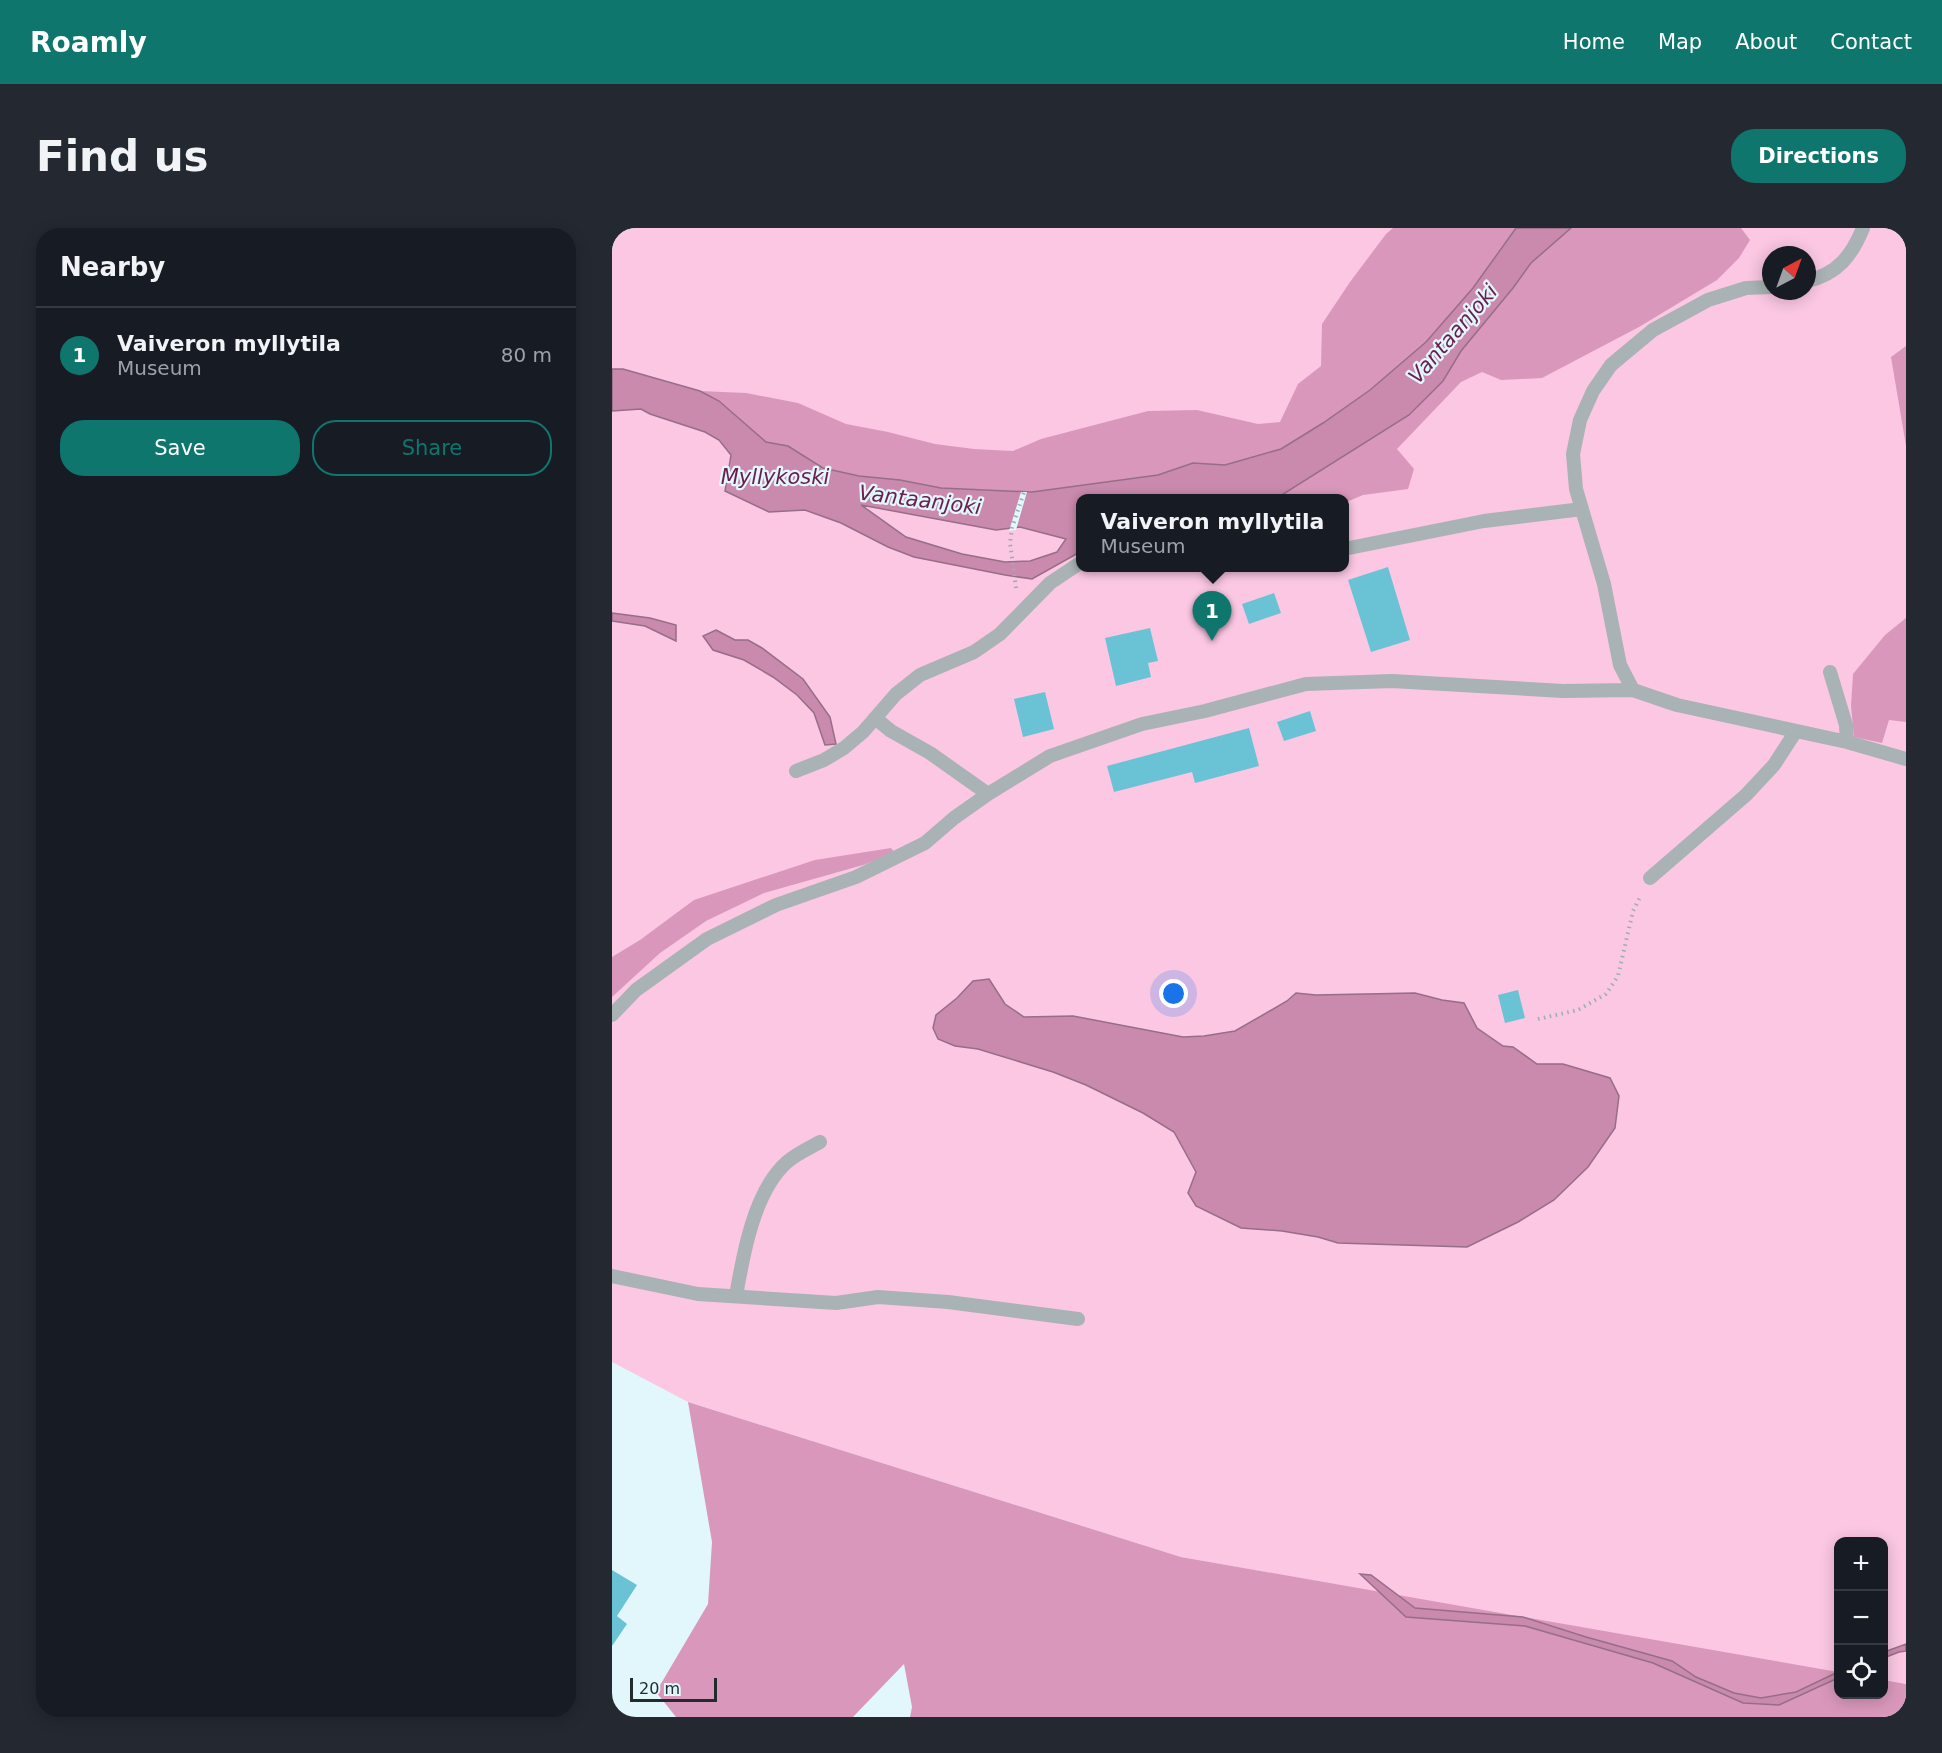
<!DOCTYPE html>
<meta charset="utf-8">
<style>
:root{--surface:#171b24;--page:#242831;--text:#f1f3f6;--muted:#9ea1a6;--line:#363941;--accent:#0f766e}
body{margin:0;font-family:"DejaVu Sans",sans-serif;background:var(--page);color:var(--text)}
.controls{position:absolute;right:18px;bottom:18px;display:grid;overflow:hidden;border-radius:12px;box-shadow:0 3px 15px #0003}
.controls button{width:54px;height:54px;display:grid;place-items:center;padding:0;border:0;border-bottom:2px solid var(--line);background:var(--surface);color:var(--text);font:30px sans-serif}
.compass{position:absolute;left:1150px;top:18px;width:54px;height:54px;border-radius:50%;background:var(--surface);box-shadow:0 3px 15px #0003;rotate:41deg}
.scale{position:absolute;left:18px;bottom:15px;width:87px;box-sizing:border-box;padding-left:6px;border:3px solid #232b2d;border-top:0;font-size:16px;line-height:21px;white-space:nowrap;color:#232b2d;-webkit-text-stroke:4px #e2f7fb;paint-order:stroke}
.you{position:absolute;left:562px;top:766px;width:21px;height:21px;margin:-15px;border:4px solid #fff;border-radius:50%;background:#1a73e8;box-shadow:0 0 0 9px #1a73e833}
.badge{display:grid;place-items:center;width:39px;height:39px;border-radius:50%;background:var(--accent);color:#fff;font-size:20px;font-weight:700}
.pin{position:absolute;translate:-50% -50px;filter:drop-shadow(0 2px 3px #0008)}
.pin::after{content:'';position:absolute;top:32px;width:21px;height:18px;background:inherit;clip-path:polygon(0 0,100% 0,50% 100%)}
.popup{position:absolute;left:464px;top:266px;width:273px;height:78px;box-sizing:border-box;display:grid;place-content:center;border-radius:12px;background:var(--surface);filter:drop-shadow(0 2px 4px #0005);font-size:20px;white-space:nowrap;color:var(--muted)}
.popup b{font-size:22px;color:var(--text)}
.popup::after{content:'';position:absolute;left:50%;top:100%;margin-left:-12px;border:12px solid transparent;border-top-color:var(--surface)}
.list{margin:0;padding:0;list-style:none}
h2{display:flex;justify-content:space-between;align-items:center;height:78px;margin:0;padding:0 24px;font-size:26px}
h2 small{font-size:20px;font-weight:400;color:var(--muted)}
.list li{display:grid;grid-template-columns:39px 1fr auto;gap:18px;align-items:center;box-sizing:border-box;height:96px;padding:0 24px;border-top:2px solid var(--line)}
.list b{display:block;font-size:22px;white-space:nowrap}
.list p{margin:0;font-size:20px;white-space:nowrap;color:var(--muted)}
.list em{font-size:20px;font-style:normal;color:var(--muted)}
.actions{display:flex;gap:12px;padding:18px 24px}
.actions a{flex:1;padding:14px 0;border:2px solid var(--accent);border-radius:24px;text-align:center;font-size:21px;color:var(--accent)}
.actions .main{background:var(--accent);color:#fff}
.icon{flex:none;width:33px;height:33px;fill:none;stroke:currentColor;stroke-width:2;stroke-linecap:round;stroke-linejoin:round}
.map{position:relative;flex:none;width:1294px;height:1489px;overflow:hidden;border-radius:24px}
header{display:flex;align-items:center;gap:36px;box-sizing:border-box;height:84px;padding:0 30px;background:var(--accent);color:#fff}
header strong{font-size:28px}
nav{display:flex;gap:33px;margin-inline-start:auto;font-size:21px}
.intro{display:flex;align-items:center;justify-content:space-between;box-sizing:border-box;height:144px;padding:0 36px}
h1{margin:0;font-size:42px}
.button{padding:15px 27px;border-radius:24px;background:var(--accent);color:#fff;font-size:21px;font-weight:700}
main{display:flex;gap:36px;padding:0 36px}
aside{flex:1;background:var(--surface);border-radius:24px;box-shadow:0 3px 15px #0003}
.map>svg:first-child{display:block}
.green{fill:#fbc7e3;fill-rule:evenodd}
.forest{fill:#d998bb}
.water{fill:#c98aad;stroke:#976e87;stroke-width:1.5;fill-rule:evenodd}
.pier{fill:#e2f7fb}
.building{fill:#6ac3d5}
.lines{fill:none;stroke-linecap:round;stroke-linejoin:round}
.path{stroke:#9daeb1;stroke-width:4;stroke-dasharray:1.5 4.5;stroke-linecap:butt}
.service{stroke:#a9b2b4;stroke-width:14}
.labels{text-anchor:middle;stroke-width:4.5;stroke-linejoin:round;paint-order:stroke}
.water-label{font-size:21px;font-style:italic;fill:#691e4d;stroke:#e2f7fb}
</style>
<header>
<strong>Roamly</strong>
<nav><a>Home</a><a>Map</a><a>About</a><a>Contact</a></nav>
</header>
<div class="intro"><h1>Find us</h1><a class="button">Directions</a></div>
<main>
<aside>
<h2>Nearby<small></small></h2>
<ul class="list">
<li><span class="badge">1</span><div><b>Vaiveron myllytila</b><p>Museum</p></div><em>80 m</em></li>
</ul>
<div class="actions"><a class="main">Save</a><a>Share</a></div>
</aside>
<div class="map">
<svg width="1294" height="1489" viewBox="0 0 1294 1489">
<rect width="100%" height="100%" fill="#e2f7fb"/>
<!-- green -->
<path class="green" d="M0 0H1294V1456L1272 1452V1314H1226V1450L766 1364 569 1329 76 1174 0 1134ZM1159 27H1195V63H1159ZM468 270H732V340H468Z"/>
<!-- forest -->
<path class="forest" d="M781 0H904L861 60 814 114 758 162 711 195 669 221 613 237 581 235 546 247 420 264 329 260 288 252 247 248 211 240 176 218 154 214 107 173 88 163 134 165 186 175 234 196 276 204 323 216 362 221 401 223 429 211 536 183 585 182 646 196 668 194 686 156 709 138 710 96 738 54 774 6Z
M959 0H1129L1138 12 1127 30 1105 52 1027 99 930 150 889 152 870 144 849 154 785 221 802 241 796 261 751 267 732 275V270H665L797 187 831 153 849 123 901 60 919 35Z
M1294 118V218L1279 129Z
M1294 390V494L1277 492 1270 515 1242 509 1239 478 1241 446 1273 407Z
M279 620 283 625 251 637 152 665 94 693 48 725 0 769V729L28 712 82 672 203 632Z
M76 1174 569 1329 1226 1444V1466H1272V1452L1294 1456V1489H298L300 1479 292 1436 241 1489H64L44 1464 96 1376 100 1314Z"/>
<!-- water -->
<path class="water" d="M904 0H959L919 35 901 60 849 123 831 153 797 187 665 270H468V324L420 351 393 347 302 329 276 319 229 295 193 282 157 284 113 263 119 227 107 212 93 204 38 186 29 181 0 183V141H11L88 163 107 173 154 214 176 218 211 240 247 248 288 252 329 260 420 264 546 247 581 235 613 237 669 221 711 195 758 162 814 114 861 60ZM249 277 384 302 408 299 454 311 445 324 418 333 393 334 350 326 294 309Z
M0 385 38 390 64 397V413L33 398 0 393Z
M104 402 123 412H136L150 420 191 451 218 489 224 516 213 517 202 485 185 467 161 449 132 432 101 422 91 408Z
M377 751 393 776 412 789 461 788 571 809 592 808 623 803 675 773 684 765 704 767 803 765 830 772 852 775 865 800 891 818 901 819 925 836H951L998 850 1007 868 1003 900 976 939 942 972 906 994 855 1019 726 1015 706 1009 670 1003 629 1000 584 978 576 965 584 944 562 904 531 885 474 857 441 844 366 821 343 818 326 811 321 800 324 787 345 770 361 753Z
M748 1346 759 1347 803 1380 911 1389 974 1409 1060 1433 1084 1449 1122 1465 1149 1470 1184 1464 1226 1444V1450L1167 1477 1131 1475 1041 1435 913 1398 794 1389Z
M1294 1416V1423L1287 1424 1272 1430V1424Z"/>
<!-- pier -->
<path class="pier" d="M409 264H415L404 302 397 303Z"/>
<!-- building -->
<path class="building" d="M776 339 798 412 759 424 736 352Z
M662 365 669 385 637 396 630 376Z
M538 400 546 433 536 435 539 449 504 458 493 410Z
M433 464 442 501 411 509 402 471Z
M698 483 704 503 672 513 665 494Z
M637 500 647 538 583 555 580 544 502 564 495 538Z
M906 762 913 790 893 795 886 767Z
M0 1342 25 1357 5 1388 15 1396 0 1418Z"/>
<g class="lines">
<!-- path -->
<path class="path" d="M404 360 398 315 400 300 412 264
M926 791 966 782 994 766 1006 748 1021 683 1029 667"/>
<!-- service -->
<path class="service" d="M1195 53C1226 46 1240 27 1251 0
M732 321 872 293 970 281
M1218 444 1234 497 1235 514
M1021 462 1008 437 992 356 964 261 961 226 968 192 981 163 999 137 1041 102 1096 72 1134 60 1159 59
M263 490 279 503 318 525 376 566
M184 543 212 532 232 520 251 504 284 466 308 447 362 424 388 406 438 355 468 335
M1038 650 1134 567 1162 537 1184 503
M0 787 24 762 95 711 164 677 244 649 313 615 342 590 376 566 438 528 530 496 593 483 694 456 780 453 951 463 1021 462 1065 477 1235 514 1294 531
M0 1048 86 1066 224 1075 266 1069 336 1074 466 1091
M124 1068C131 1027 142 963 175 934 184 926 197 920 208 914"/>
</g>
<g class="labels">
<!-- water labels -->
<g class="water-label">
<text transform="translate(841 106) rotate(-49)" y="7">Vantaanjoki</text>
<text x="163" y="256">Myllykoski</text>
<text transform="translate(308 272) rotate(7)" y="7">Vantaanjoki</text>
</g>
</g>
</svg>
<div class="controls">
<button>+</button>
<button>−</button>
<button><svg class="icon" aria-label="locate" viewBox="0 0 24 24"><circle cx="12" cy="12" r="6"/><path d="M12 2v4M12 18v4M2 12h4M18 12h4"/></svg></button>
</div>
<svg class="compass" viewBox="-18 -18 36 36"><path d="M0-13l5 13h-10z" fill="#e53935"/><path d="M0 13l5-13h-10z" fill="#9ea1a6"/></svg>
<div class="scale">20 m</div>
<div class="you"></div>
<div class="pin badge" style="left:600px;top:413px">1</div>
<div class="popup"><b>Vaiveron myllytila</b>Museum</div>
</div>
</main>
